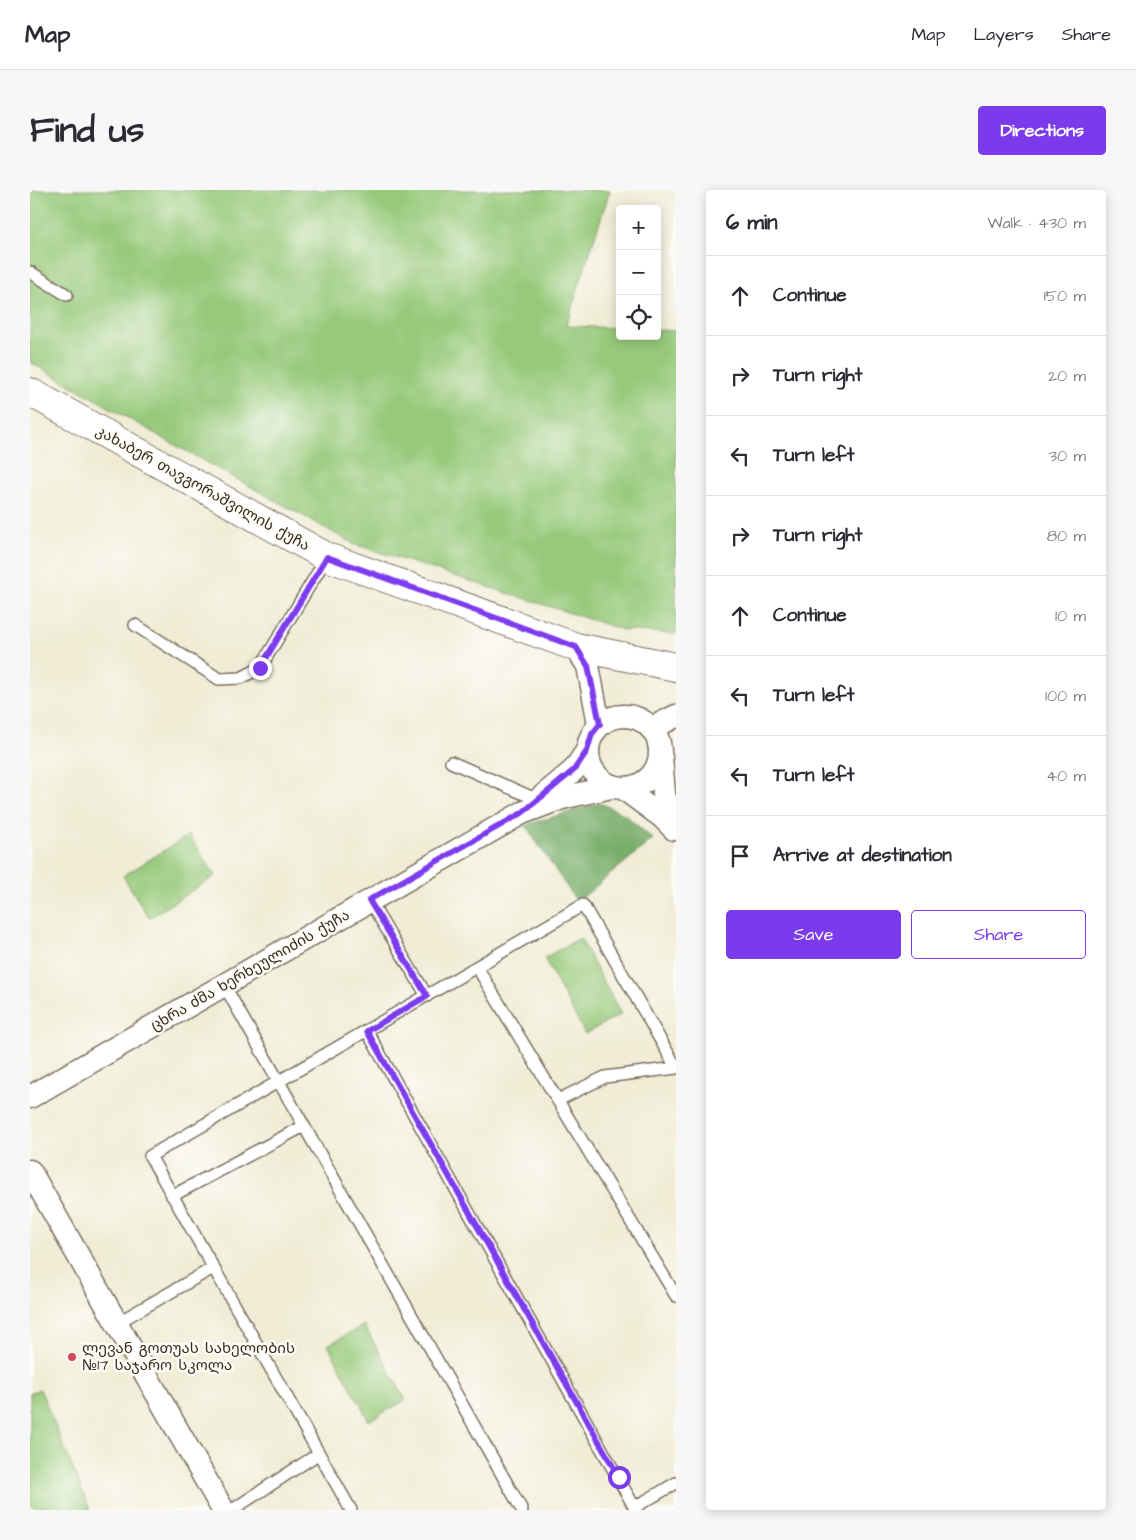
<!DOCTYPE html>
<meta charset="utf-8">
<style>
:root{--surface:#fff;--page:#f7f7f7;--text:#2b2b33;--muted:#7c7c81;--line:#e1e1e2;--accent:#7c3aed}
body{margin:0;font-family:"Architects Daughter","Noto Sans Georgian",sans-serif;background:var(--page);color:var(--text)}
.controls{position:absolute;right:15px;top:15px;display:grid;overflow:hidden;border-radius:5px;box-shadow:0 2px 12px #0003}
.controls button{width:45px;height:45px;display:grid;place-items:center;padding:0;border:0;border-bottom:1px solid var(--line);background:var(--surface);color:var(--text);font:25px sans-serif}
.stop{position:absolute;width:15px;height:15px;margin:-11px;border:4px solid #7c3aed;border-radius:50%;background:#fff}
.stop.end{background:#7c3aed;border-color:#fff;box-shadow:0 1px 5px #0008}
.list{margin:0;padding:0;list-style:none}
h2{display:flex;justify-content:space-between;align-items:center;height:65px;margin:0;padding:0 20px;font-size:21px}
h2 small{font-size:16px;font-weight:400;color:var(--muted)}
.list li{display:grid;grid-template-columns:32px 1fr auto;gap:15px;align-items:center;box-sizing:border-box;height:80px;padding:0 20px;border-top:1px solid var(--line)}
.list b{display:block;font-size:19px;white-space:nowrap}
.list em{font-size:16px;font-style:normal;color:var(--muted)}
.actions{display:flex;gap:10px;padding:15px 20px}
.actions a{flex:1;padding:11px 0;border:1px solid var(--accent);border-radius:5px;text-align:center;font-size:18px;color:var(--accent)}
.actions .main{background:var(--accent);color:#fff}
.icon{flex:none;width:28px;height:28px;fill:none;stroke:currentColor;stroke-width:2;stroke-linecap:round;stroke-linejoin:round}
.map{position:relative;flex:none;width:646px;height:1320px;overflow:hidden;border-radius:5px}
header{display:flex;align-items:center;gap:30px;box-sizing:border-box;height:70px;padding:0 25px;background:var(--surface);border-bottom:1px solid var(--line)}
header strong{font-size:24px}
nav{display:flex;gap:28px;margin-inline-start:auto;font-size:18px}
.intro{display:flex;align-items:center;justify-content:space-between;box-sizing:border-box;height:120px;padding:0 30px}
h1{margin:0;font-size:35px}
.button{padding:12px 22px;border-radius:5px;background:var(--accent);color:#fff;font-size:18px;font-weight:700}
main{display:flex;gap:30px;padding:0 30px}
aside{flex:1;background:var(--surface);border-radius:5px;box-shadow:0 2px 12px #0003}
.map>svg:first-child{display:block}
.green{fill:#96c97a;stroke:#687a4c}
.forest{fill:#78ad6a;stroke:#5a6c44}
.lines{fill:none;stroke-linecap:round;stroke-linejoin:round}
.service-casing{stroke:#7a6e5e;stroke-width:14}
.minor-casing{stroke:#7a6e5e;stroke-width:25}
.tertiary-casing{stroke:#7a6e5e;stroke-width:30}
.service{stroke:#fff;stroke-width:11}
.minor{stroke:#fff;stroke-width:22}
.tertiary{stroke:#fff;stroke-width:28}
.route{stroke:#7c3aed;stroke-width:6}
.poi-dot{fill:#d1495b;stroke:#fdfcf7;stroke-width:2}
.labels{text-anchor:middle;stroke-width:5;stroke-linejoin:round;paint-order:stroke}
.street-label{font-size:15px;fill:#3b2a1e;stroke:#fdfcf7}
.poi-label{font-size:15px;fill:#3b2a1e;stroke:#fdfcf7;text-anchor:start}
</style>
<header>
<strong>Map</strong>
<nav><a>Map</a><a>Layers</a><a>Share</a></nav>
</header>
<div class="intro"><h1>Find us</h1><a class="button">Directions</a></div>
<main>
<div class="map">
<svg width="646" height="1320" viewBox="0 0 646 1320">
<rect width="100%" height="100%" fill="#fdfcf7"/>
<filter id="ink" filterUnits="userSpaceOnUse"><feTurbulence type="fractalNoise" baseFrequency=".02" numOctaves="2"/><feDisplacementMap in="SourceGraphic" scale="10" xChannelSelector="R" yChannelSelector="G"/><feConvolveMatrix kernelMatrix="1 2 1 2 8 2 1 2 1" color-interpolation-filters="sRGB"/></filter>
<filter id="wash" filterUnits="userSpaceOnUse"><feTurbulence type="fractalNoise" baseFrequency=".0096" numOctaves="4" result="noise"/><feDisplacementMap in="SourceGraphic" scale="20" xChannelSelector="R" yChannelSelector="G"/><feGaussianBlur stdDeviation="1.12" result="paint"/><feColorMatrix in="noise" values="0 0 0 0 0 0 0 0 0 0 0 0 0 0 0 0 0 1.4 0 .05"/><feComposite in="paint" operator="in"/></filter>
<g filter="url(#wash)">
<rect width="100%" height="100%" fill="#f0ecd5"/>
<!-- green -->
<path class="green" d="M0 0H580L536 136 590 138V146H627V140L646 141V444L593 440 324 354 147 256 0 172Z
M159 645 185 686 119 728 93 686Z
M550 748 591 824 555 844 514 768Z
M334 1135 376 1210 339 1231 298 1155Z
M10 1199 60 1320H0V1203Z"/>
<!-- forest -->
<path class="forest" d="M570 613 594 624 623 649 547 712 495 635Z"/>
</g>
<g filter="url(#ink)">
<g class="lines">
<!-- service casing -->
<g class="service-casing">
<path id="service" d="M0 82 37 105
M105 435 189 489 211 488 230 478 297 367
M421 572 508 610
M339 710 397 806
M447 777 646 1106
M194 795 492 1320
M337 841 606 1320
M528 910 575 887 646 878
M142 1006 274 936
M87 1133 183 1078
M605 1317 646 1293
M202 1320 288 1264
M321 1320 120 966 553 715 646 877"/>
</g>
<!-- minor casing -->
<g class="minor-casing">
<path id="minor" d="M546 457 558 476 569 534
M558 562a36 36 0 1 1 72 0a36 36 0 1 1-72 0Z
M622 538 646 526
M631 567 634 604 644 639
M594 599 632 627 644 639
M507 611 544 580 557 561
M0 907 492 623 532 608 581 597
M0 981 193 1320"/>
</g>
<!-- tertiary casing -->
<g class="tertiary-casing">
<path id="tertiary" d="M0 202 297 367 546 457 646 477"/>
</g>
<!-- service -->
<use href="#service" class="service"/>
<!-- minor -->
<use href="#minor" class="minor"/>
<!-- tertiary -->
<use href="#tertiary" class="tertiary"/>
</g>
</g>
<g class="lines" filter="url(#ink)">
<!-- route -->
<path class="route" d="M230 478 297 367 546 457 558 476 570 534 562 544 557 561 544 580 492 623 339 710 397 806 337 841 589 1287"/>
</g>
<!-- markers -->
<circle class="poi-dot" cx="42" cy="1167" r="5"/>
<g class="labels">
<!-- street labels -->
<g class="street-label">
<text transform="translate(173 298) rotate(29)" y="5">კახაბერ თავგორაშვილის ქუჩა</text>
<text transform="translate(220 780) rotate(-30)" y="5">ცხრა ძმა ხერხეულიძის ქუჩა</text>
</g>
<!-- poi labels -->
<g class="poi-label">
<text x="52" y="1163">ლევან გოთუას სახელობის<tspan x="52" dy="17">№17 საჯარო სკოლა</tspan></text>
</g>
</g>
</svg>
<div class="controls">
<button>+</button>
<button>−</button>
<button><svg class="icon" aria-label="locate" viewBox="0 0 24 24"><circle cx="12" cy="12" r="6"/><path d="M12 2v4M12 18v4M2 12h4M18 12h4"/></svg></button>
</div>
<div class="stop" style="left:589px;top:1287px"></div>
<div class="stop end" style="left:230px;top:478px"></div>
</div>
<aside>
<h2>6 min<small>Walk · 430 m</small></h2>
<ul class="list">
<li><svg class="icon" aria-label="ahead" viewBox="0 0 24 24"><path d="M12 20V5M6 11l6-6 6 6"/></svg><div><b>Continue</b></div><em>150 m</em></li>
<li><svg class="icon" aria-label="right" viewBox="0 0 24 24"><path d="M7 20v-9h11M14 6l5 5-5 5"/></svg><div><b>Turn right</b></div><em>20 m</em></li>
<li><svg class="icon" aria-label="left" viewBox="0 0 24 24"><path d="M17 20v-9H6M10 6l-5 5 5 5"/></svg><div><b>Turn left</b></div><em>30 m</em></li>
<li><svg class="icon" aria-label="right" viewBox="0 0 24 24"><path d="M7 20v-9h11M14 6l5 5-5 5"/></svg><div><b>Turn right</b></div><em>80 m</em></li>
<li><svg class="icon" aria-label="ahead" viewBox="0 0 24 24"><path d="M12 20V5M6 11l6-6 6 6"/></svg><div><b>Continue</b></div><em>10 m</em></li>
<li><svg class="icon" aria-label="left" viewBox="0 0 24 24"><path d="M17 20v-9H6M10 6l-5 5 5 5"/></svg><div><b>Turn left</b></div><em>100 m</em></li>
<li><svg class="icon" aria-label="left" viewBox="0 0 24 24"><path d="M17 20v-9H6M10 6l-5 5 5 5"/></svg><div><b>Turn left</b></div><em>40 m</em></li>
<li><svg class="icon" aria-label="arrive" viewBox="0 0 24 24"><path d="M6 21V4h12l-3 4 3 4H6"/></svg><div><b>Arrive at destination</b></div></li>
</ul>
<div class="actions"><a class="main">Save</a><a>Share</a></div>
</aside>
</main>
